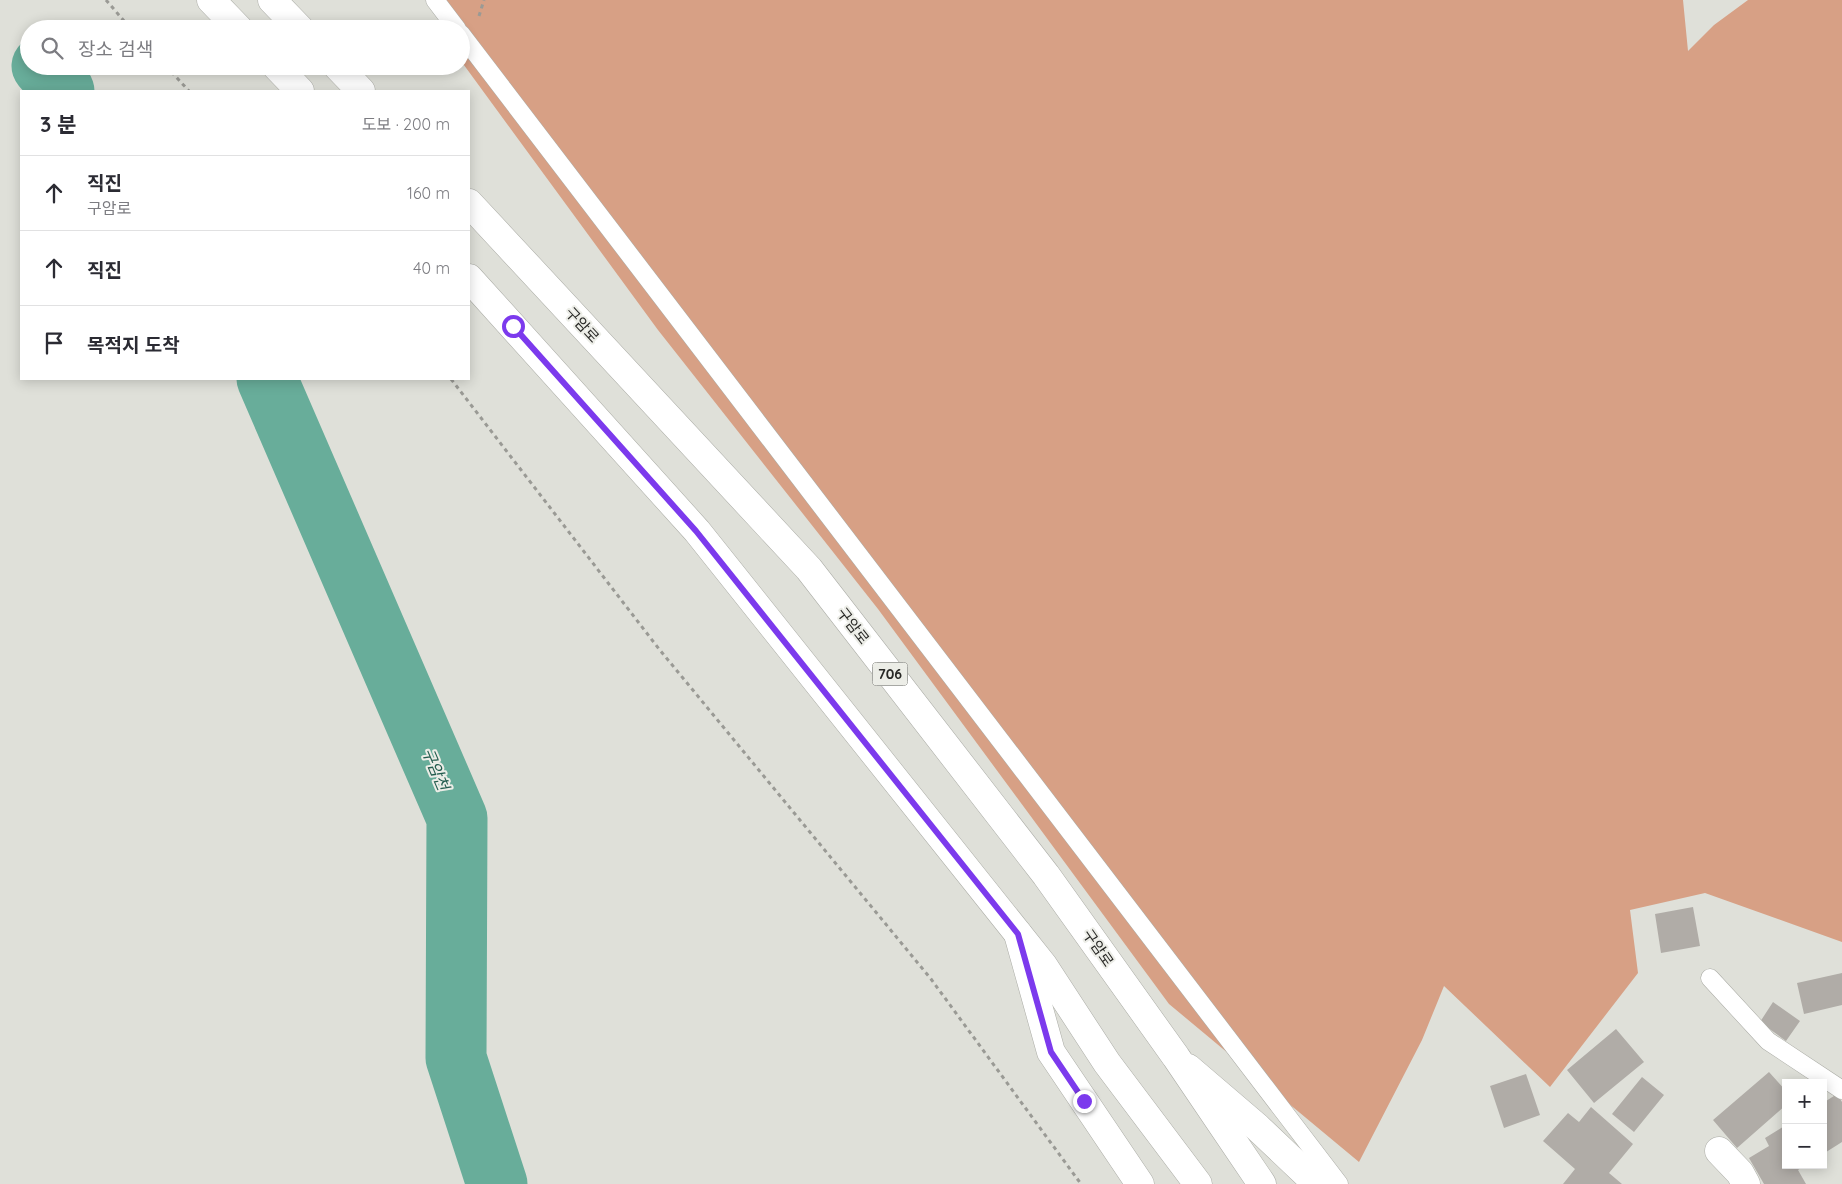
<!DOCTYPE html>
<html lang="ko">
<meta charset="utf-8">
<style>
:root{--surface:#fff;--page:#f2f2f3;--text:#2b2b33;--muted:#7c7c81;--line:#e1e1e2}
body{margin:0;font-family:Quicksand,"Noto Sans KR",sans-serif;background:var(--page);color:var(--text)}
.controls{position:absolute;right:15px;bottom:15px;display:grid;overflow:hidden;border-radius:0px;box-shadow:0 2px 12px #0003}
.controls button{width:45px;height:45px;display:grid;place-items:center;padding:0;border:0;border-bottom:1px solid var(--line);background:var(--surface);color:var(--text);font:25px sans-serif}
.stop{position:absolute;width:15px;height:15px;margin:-11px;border:4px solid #7c3aed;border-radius:50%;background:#fff}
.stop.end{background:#7c3aed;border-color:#fff;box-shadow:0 1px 5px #0008}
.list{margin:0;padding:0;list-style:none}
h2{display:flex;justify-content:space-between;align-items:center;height:65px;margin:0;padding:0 20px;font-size:21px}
h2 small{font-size:16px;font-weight:400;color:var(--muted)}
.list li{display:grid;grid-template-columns:32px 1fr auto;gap:15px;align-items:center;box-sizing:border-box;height:75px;padding:0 20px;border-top:1px solid var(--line)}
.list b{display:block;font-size:19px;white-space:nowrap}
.list p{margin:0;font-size:16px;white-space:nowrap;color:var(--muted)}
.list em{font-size:16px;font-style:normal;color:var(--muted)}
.icon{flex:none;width:28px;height:28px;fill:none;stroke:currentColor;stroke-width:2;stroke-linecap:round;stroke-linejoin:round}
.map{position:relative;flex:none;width:1842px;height:1184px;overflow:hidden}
.search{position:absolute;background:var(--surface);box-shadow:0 2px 12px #0003;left:20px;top:20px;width:450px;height:55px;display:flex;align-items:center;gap:12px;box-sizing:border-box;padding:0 18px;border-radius:28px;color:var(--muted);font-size:19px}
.panel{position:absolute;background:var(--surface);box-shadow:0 2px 12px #0003;left:20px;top:90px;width:450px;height:290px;border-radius:0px}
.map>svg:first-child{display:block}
.forest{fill:#d7a085}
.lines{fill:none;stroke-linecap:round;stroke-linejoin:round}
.river{stroke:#68ad9a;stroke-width:61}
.building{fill:#b0aca7}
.lane-casing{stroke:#abaca6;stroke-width:19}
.street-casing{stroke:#abaca6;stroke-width:29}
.secondary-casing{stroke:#abaca6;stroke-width:29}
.primary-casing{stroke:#abaca6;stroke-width:29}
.path{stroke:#9a9a95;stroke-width:3;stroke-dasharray:4 4;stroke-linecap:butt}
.lane{stroke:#fff;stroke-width:18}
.street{stroke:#fff;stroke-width:28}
.secondary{stroke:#fff;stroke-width:28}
.primary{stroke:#fff;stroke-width:28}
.route{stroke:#7c3aed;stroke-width:6}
.labels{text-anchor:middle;stroke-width:4;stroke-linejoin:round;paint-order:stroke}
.shield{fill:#ecede7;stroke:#636360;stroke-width:1}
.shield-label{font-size:14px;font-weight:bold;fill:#282826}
.street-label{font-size:15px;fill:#282826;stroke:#ecede7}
.water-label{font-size:16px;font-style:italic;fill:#235c4e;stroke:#ecede7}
</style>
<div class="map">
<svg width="1842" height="1184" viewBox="0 0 1842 1184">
<rect width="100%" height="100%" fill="#dfe0d9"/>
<!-- forest -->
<path class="forest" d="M443 0H1683L1688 51 1714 25 1748 0H1842V942L1705 893 1630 910 1638 973 1550 1087 1444 986 1422 1040 1359 1162 1169 1004 878 609 658 330 461 61V29H445Z"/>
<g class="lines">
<!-- river -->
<path class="river" d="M42 66 64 91
M267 379 457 818 456 1058 497 1184"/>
</g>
<!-- building -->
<path class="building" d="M1693 907 1700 946 1661 953 1655 914Z
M1842 973V1005L1804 1014 1797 983Z
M1773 1002 1800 1021 1786 1041 1760 1022Z
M1616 1029 1644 1062 1594 1103 1567 1070Z
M1769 1072 1786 1091V1105L1737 1148 1713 1120Z
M1526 1074 1540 1115 1504 1128 1490 1086Z
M1642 1077 1664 1095 1634 1132 1612 1114Z
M1837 1094 1842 1102V1142L1823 1154V1103Z
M1591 1107 1633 1144 1609 1173 1622 1184H1563L1575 1169 1543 1141 1568 1113 1579 1122Z
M1786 1125V1165H1805L1798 1170 1806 1184H1764L1749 1158 1769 1146 1765 1138Z"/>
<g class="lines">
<!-- lane casing -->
<g class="lane-casing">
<path id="lane" d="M435 0 457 29
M461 34 1339 1184
M1710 978 1768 1041 1842 1090"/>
</g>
<!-- street casing -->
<g class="street-casing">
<path id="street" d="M1719 1151 1740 1173 1746 1184"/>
</g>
<!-- secondary casing -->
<g class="secondary-casing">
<path id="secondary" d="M1018 934 1051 1052 1140 1184
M1188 1068 1257 1127 1317 1184"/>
</g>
<!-- primary casing -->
<g class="primary-casing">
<path id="primary" d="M211 0 239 29
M272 0 300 29
M276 66 300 91
M337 66 361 91
M469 203 809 569 1046 875 1176 1057 1262 1184
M469 278 697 531 1043 965 1107 1063 1198 1184"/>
</g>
<!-- path -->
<path class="path" d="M106 0 131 29
M479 16 484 0
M166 66 189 91
M451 379 659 649 931 979 1081 1184"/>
<!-- lane -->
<use href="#lane" class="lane"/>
<!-- street -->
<use href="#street" class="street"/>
<!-- secondary -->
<use href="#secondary" class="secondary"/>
<!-- primary -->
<use href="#primary" class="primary"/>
</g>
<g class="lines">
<!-- route -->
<path class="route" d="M513 326 696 531 1018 934 1051 1052 1084 1101"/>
</g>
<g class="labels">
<!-- shield labels -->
<rect class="shield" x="872.5" y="662.5" width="35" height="23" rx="4"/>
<g class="shield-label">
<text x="890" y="679">706</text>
</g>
<!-- street labels -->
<g class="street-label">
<text transform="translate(582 325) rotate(47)" y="5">구암로</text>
<text transform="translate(853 626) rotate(52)" y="5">구암로</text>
<text transform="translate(1098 948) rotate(55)" y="5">구암로</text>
</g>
<!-- water labels -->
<g class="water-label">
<text transform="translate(436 769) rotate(67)" y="6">구암천</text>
</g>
</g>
</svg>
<div class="controls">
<button>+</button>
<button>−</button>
</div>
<div class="stop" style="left:513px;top:326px"></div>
<div class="stop end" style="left:1084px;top:1101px"></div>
<div class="search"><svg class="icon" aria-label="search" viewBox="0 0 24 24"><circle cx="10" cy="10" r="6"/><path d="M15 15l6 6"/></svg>장소 검색</div>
<section class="panel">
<h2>3 분<small>도보 · 200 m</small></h2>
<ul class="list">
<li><svg class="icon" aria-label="ahead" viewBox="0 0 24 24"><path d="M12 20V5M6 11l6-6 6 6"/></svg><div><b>직진</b><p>구암로</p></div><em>160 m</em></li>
<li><svg class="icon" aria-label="ahead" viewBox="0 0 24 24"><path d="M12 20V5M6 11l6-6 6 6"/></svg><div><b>직진</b></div><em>40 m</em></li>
<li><svg class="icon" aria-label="arrive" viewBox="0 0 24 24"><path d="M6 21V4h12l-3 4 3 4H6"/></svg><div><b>목적지 도착</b></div></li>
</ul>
</section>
</div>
